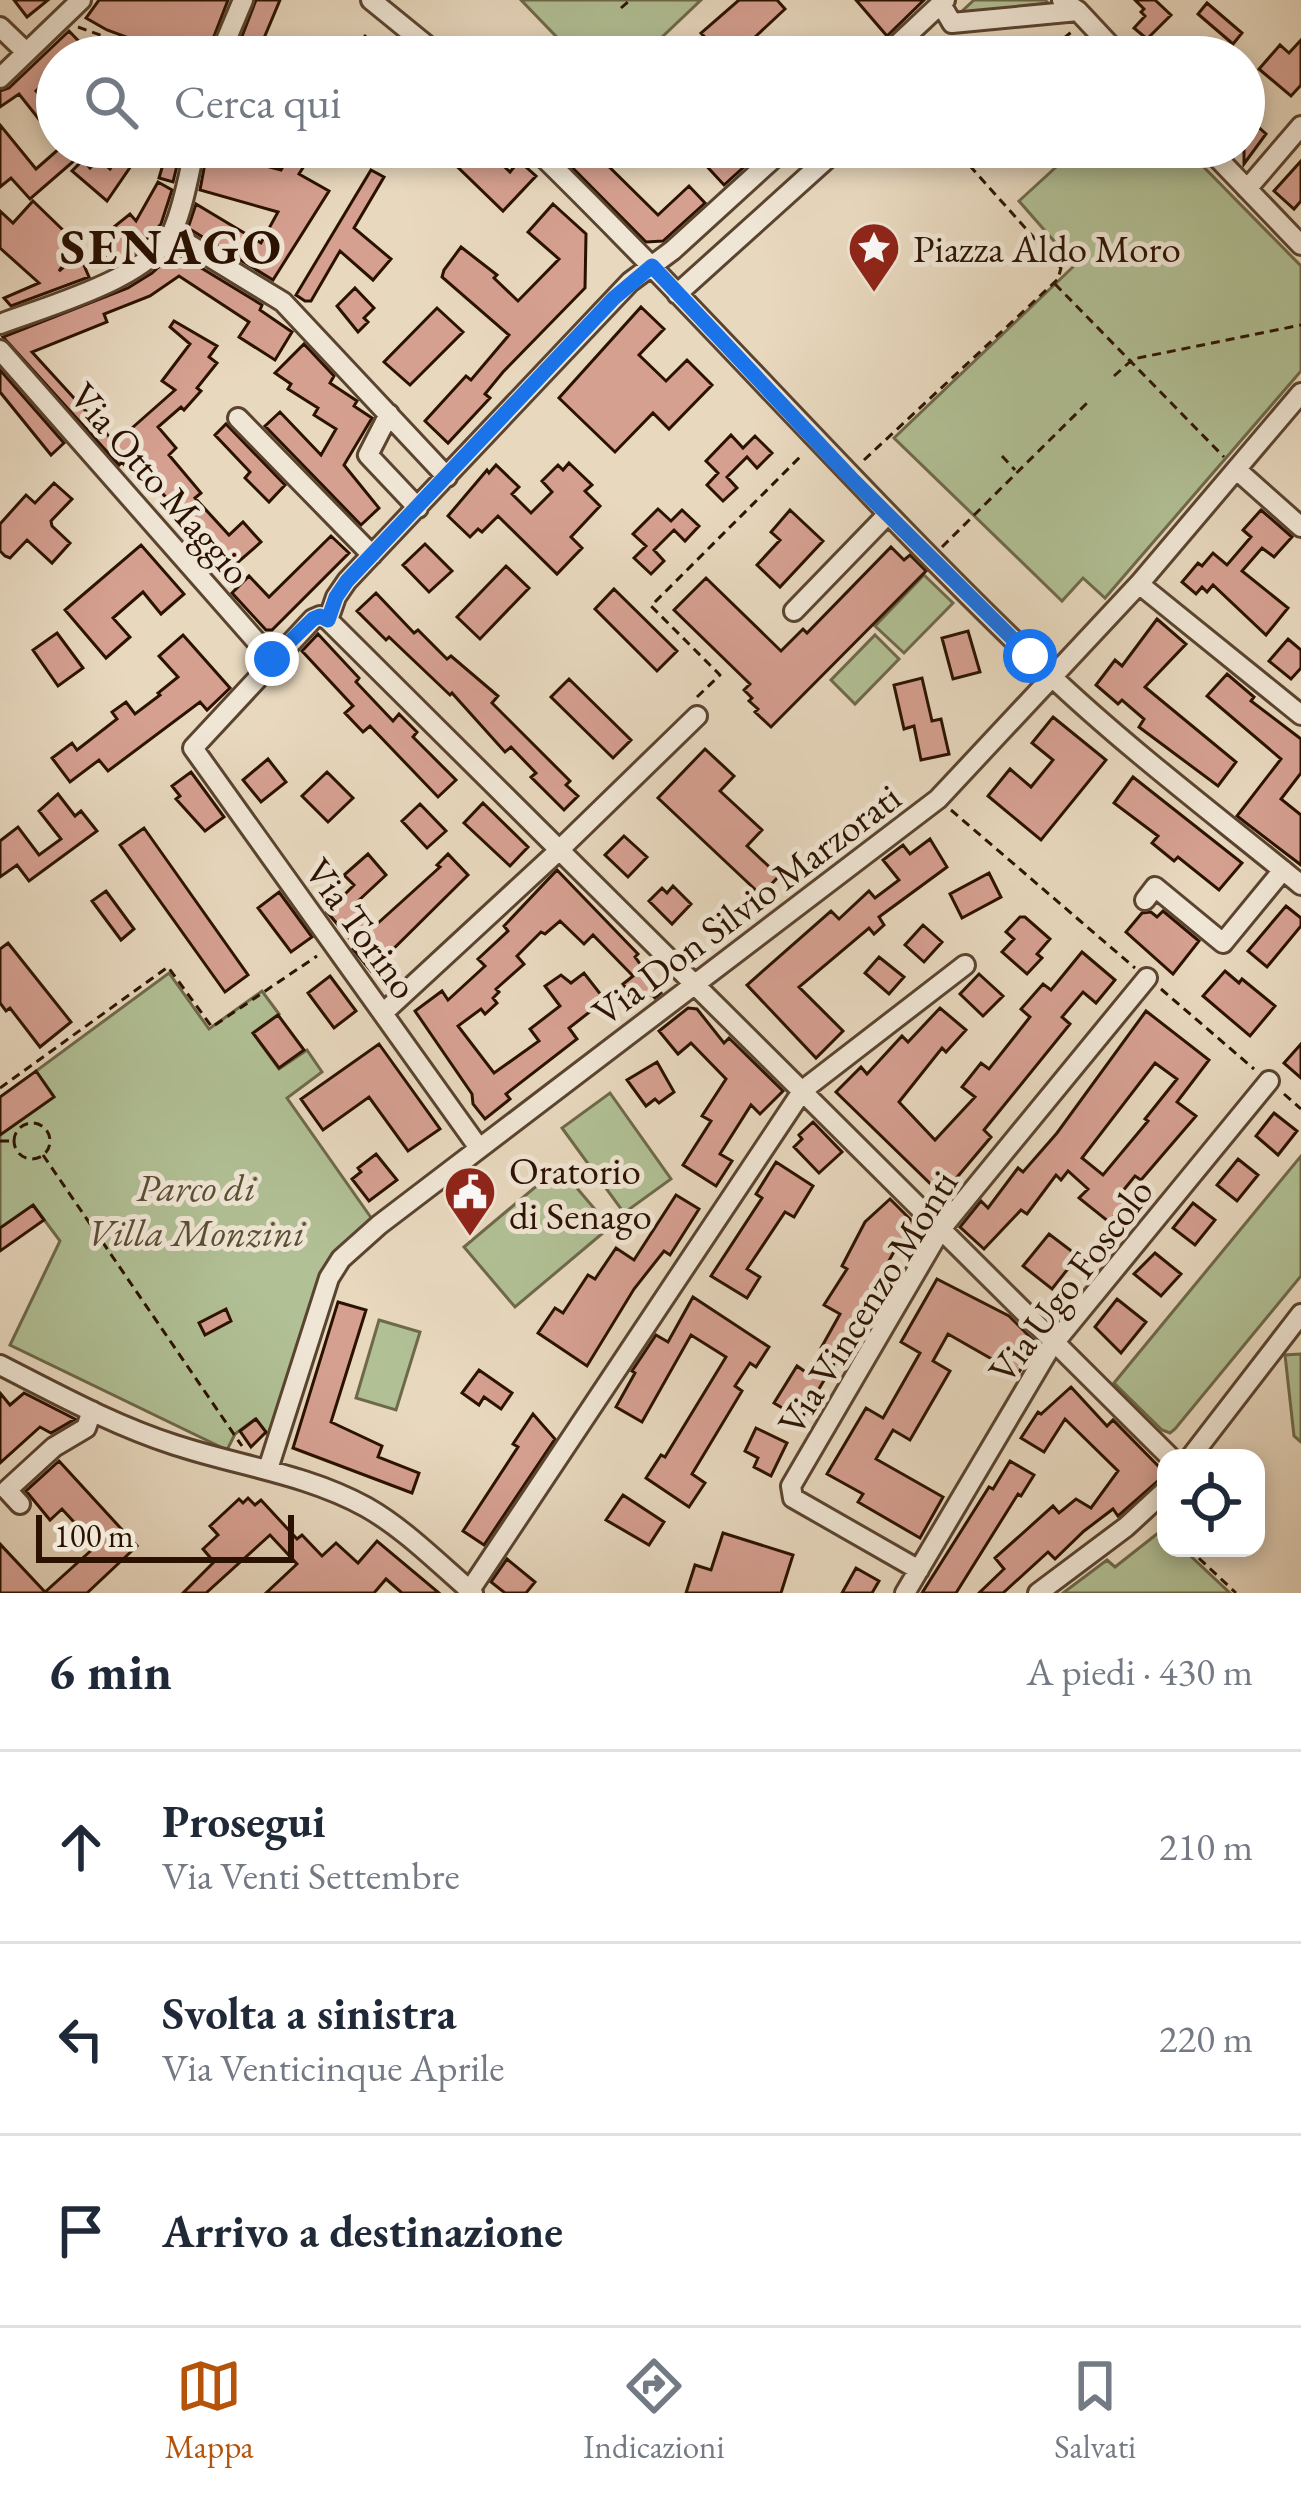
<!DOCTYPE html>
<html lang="it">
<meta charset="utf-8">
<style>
:root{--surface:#fff;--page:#f2f2f3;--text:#1f2937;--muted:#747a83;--line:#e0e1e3;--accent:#b45309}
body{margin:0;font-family:"EB Garamond",serif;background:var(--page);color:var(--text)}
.controls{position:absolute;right:36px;bottom:36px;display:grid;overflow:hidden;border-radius:24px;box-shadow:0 6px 18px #0003}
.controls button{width:108px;height:108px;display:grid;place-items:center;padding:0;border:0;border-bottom:3px solid var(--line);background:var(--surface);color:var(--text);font:60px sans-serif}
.scale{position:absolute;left:36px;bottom:30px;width:258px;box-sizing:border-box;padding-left:12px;border:6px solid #2b1200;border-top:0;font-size:33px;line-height:42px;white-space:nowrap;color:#2b1200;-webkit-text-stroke:9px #f0e6d5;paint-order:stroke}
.stop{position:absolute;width:36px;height:36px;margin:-27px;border:9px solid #1a73e8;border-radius:50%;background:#fff}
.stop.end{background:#1a73e8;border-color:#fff;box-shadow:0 3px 12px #0008}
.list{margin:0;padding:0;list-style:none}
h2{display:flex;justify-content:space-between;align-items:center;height:156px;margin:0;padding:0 48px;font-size:51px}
h2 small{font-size:39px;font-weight:400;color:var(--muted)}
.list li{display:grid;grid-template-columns:78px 1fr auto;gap:36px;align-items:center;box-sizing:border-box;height:192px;padding:0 48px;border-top:3px solid var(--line)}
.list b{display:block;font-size:45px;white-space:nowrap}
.list p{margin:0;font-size:39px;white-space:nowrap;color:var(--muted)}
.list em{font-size:39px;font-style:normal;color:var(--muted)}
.icon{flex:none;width:66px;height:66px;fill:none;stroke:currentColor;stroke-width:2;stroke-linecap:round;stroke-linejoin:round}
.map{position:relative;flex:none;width:1301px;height:1593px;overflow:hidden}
.search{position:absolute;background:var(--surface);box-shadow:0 6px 18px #0003;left:36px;right:36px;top:36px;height:132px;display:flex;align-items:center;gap:30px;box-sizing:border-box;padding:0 42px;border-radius:66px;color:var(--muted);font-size:45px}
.sheet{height:732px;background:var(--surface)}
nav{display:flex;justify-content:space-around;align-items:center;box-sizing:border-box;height:168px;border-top:3px solid var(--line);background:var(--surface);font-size:33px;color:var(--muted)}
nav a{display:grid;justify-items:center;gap:6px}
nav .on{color:var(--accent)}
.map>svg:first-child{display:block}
.green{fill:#b1c095;stroke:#6e694a;stroke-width:3}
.building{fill:#d6a091;stroke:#2b1200;stroke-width:3;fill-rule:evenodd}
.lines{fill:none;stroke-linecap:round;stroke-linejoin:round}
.minor-casing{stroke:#5a4430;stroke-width:24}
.path{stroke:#2b1200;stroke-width:3;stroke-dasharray:9 6;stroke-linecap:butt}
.minor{stroke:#f0e6d5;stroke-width:18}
.route{stroke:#1a73e8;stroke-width:15}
.labels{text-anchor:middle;stroke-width:10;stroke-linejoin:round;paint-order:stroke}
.poi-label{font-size:39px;fill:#2b1200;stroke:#f0e6d5;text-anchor:start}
.street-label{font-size:39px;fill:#2b1200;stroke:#f0e6d5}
.park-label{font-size:39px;font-style:italic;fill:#5a4f34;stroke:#f0e6d5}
.district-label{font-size:51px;font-weight:bold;letter-spacing:3px;fill:#2b1200;stroke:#f0e6d5}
</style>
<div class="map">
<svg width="1301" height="1593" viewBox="0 0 1301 1593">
<rect width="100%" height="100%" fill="#e8d8be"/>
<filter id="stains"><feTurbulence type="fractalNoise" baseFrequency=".00167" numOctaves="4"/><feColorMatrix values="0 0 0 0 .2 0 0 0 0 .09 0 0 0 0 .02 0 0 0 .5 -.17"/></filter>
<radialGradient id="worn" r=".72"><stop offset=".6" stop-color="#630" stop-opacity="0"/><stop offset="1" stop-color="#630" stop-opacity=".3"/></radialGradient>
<!-- green -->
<path class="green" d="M521 0H701L641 57H576Z
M974 0H1045L1048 3 959 14Z
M1078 147H1184L1301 266V371L1105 598 1083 578 1062 601 894 438 1075 265 1019 201Z
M924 575 953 603 904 653 875 626Z
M875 635 899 659 855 704 831 680Z
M169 973 209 1029 262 991 279 1014 253 1033 279 1069 307 1050 322 1072 287 1098 372 1219 327 1264 268 1435 255 1419 235 1434 227 1450 10 1345 60 1241 34 1206 0 1230V1135L54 1097 36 1071Z
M610 1093 671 1179 624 1213 562 1128Z
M1301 1156V1276L1175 1429 1170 1433 1162 1430 1114 1383Z
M559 1167 610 1227 515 1307 464 1247Z
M379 1320 420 1332 396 1410 356 1398Z
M1301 1354V1442L1294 1436 1285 1355Z
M1162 1530 1166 1533V1548H1182L1230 1593H1063L1107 1560 1115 1567Z"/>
<!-- building -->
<path class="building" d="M14 0H48L27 17Z
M99 0H228L206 57H180L107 30 86 18Z
M256 0H280L256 57H234Z
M739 0H777L785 9 754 38 772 57H723L701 33Z
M856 0H924L887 36Z
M1135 0H1155L1171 15 1147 39 1134 28 1145 16 1141 12 1144 9Z
M1207 3 1242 33 1233 44 1198 14Z
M69 31 94 57H57V72L36 91 57 118V142L19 94 0 107V91L9 88Z
M365 36 388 57H346Z
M1301 40V85L1291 96 1259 69 1280 45 1289 53Z
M1244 114 1266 134 1244 164Z
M0 125 36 169 61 147 75 160 30 199 11 178 0 187Z
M125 147H144L107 201 72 171 83 160 90 168 99 159 110 169Z
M168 147 181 149 173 182 159 178Z
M208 147H235L232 157 281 170 294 147H316L299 174 329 191 273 280 188 228 196 204 261 243 278 212 200 190Z
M437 147H483L510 172 519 161 536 176 503 211Z
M552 147H589L658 215 689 186 705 203 663 241 646 242Z
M689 147H766L724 185Z
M1301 161V201L1294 209 1274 191Z
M371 170 384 177 354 228 391 259 373 280 340 251 311 301H305L296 295Z
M158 182 172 190 161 224 136 251 112 266 95 242 130 214 136 221Z
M33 201 65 232 69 230 76 246 59 271 79 254 89 277 11 306 4 298 39 283 0 248V211L13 223Z
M553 204 586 234 585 288 503 372 485 394 490 398 448 443 425 421 466 376 471 380 509 335 442 277 444 270 461 247 497 275 494 278 518 301 559 259 528 232Z
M175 252 262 305 260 310 292 332 275 360 239 337 249 322 179 276 150 296 104 314 107 322 32 352 115 443 175 390 162 381 190 344 170 327 174 321 217 346 209 357 217 363 197 388 201 391 184 410 181 407 158 427 176 448 169 455 201 493 195 498 229 535 243 522 261 542 236 564 214 539 207 546 147 475 139 482 122 462 119 465 3 337 128 288 152 273Z
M355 288 374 308 364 318 368 322 358 332 337 306Z
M641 307 664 329 639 355 666 381 687 360 712 385 669 429 653 413 615 452 559 398Z
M437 308 463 332 410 385 384 362Z
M304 344 334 376 330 383 357 401 354 406 372 418 344 465 379 508 361 525 265 426 280 412 321 455 336 429 314 415 318 408 288 389 291 384 275 373Z
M0 370 64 443 51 455 0 392Z
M226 424 285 485 269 502 245 478 250 472 215 435Z
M731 435 743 448 755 436 772 453 757 468 747 457 727 477 737 488 723 501 707 485 718 473 706 461Z
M569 463 592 485 585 491 600 506 571 537 582 548 557 574 498 516 482 532 478 529 470 537 448 516 487 470 489 473 496 465 519 487 512 494 531 513 552 492 542 481 558 465 563 470Z
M54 483 72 499 51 521 52 526 70 543 52 563 27 540 10 558 5 556 0 551V524L26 495 35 503Z
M658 509 671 521 682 510 699 526 685 541 674 530 654 550 664 561 651 574 634 558 646 546 633 534Z
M790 510 823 541 780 587 757 565 780 540 771 532Z
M1261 510 1292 537 1274 557 1262 548 1242 571 1288 608 1266 635 1213 585 1207 592 1202 587 1196 594 1182 582 1198 563 1202 566 1213 553 1227 565 1251 537 1243 530Z
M331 536 349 553 272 630H266L232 593 249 576 269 597Z
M425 544 452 571 429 592 403 565Z
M141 545 184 594 161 614 143 592 113 618 130 637 106 658 65 610Z
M891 547 904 560 910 555 926 571 771 727 755 712 758 709 749 701 752 698 744 690 750 684 674 610 706 578 781 651 803 629 807 633Z
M506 566 529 588 480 639 457 617Z
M614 589 677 651 657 671 595 609Z
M376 593 414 633 418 630 447 659 451 656 498 696 492 703 570 781 566 785 578 796 564 810 531 777 536 773 511 747 505 752 452 693 450 695 389 637 386 640 357 611Z
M1157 619 1186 644 1145 687 1236 762 1218 786 1139 727 1144 719 1122 700 1118 704 1096 685 1115 660 1122 666Z
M968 631 980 672 953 679 942 638Z
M57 633 83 668 58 686 33 650Z
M318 634 359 678 356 682 393 721 399 714 417 732 413 737 456 780 438 797 370 726 363 732 345 713 353 706 302 651Z
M183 635 230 688 207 710 200 702 108 771 99 760 70 782 52 758 72 743 77 750 117 719 112 712 126 702 135 714 160 695 158 693 178 677 159 656Z
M1288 639 1301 650V668L1291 679 1269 661Z
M1227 674 1254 697 1251 701 1301 739V773L1281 799 1301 815V865L1237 816 1281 759 1207 696Z
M922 678 932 721 941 719 949 754 921 760 914 726 904 729 894 685Z
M569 679 631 740 613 758 551 697Z
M1053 717 1106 760 1041 840 988 796 1010 769 1031 787 1053 760 1032 743Z
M705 749 734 776 720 791 762 830 747 846 779 876 761 895 658 798Z
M268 759 286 782 261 802 243 780Z
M191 772 224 817 205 831 176 799 180 796 172 786Z
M327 772 353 798 328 822 302 796Z
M1133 777 1242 863 1219 890 1178 857 1174 861 1152 843 1158 836 1114 803Z
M58 794 75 816 81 811 97 831 29 881 17 865 0 877V841L18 827 39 855 61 839 39 811Z
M483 803 528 847 510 866 464 823Z
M420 804 446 831 427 848 402 821Z
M144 828 248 975 225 992 120 845Z
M624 836 647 857 628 877 605 855Z
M930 839 947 867 879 917 884 925 874 934 869 928 799 987 843 1031 816 1058 747 985 831 911 839 919 869 891 875 898 899 880 883 860 903 845 910 854Z
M368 854 386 875 357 902 377 924 440 867 437 865 448 854 468 875 371 971 353 949 356 946 327 912 354 885 344 875Z
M557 870 638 954 635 957 661 993 655 998 651 994 638 1004 623 984 633 976 593 935 584 944 560 921 545 934 541 932 517 956 524 964 496 989 499 992 493 998 497 1003 485 1014 481 1009 458 1026 494 1073 539 1041 530 1029 560 1006 545 986 561 975 571 983 584 973 605 1000 569 1028 577 1039 506 1094 510 1099 485 1119 473 1104 472 1094 415 1011 442 991 448 1000 485 966 478 959 508 931 504 926Z
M989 873 1001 897 962 918 950 894Z
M673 886 691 904 672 924 649 901 662 888 667 893Z
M106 891 134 929 121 940 92 901Z
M279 892 312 937 291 952 258 908Z
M1286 906 1301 918V926L1267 967 1248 951Z
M1163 911 1199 941 1173 974 1126 932 1142 913 1151 912 1157 917Z
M1020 917H1025L1050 939 1037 954 1042 958 1027 974 1002 952 1014 939 1006 932Z
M923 925 942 942 924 962 905 945Z
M8 943 71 1022 40 1047 10 1008 6 1011 0 1003V949Z
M1082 952 1115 980 1096 1003 1083 992 1062 1017 1070 1024 984 1130 991 1137 942 1195 836 1092 861 1067 867 1074 902 1036 908 1042 940 1008 966 1030 946 1052 942 1048 899 1102 935 1140 975 1097 962 1087 981 1063 989 1069 1030 1017 1021 1009 1043 984 1051 990Z
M879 957 904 977 889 994 865 973Z
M1225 971 1239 983 1242 979 1275 1006 1250 1036 1203 996Z
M979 974 1003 996 983 1016 960 994Z
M330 976 356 1011 334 1028 308 993Z
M688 1008 697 1009 724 1043 729 1038 783 1091 760 1114 751 1105 720 1154 732 1161 716 1186 683 1165 711 1121 702 1116 726 1079 691 1043 678 1054 659 1031Z
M1146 1011 1209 1060 1177 1102 1196 1116 1141 1180 1135 1176 1117 1198 1124 1204 1109 1222 1079 1198 1088 1189 1068 1171 1061 1180 1056 1175 1027 1214 1021 1210 984 1249 960 1227 981 1201 988 1208 1018 1168 1023 1172 1057 1133ZM1155 1063 1177 1079 1145 1119 1148 1121 1103 1175 1082 1158Z
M278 1015 304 1050 279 1068 253 1033Z
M379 1044 440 1129 408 1151 369 1097 323 1130 301 1099Z
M1301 1044V1078L1284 1063Z
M657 1062 674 1092 659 1103 655 1099 646 1106 627 1080Z
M36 1071 54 1097 0 1135V1097Z
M1274 1113 1297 1131 1278 1155 1256 1136Z
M813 1122 842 1152 819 1173 794 1147 802 1139 799 1135Z
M376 1154 397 1180 369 1201 352 1179 361 1172 358 1168Z
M1238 1159 1258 1175 1237 1201 1217 1185Z
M776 1162 813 1186 794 1217 785 1212 747 1269 760 1277 747 1298 711 1276 762 1198 756 1194Z
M676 1195 699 1209 670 1255 664 1251 634 1289 587 1366 538 1333 555 1308 563 1313 588 1275 595 1279 616 1248 634 1260Z
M890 1199 918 1227 896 1248 869 1297 872 1299 847 1340 855 1344 843 1366 835 1362 801 1419 774 1403 797 1366 807 1373 840 1314 824 1305 847 1269 842 1266 865 1222Z
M1193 1203 1215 1220 1195 1245 1173 1228Z
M33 1205 44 1220 0 1251V1228Z
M1049 1234 1078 1256 1052 1289 1023 1266Z
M1155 1253 1181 1274 1161 1296 1134 1274Z
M937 1279 1009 1316 1036 1343 1018 1374 948 1334 933 1361 950 1371 910 1440 893 1430 876 1459 943 1497 920 1538 858 1502 863 1494 827 1474 866 1408 883 1418 920 1353 901 1342Z
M693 1297 769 1347 756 1367 750 1363 735 1386 742 1391 692 1474 705 1483 689 1507 646 1478 661 1455 665 1457 726 1357 691 1335 642 1422 616 1407 635 1373 632 1371 656 1335 668 1342Z
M1117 1299 1146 1322 1121 1353 1095 1327Z
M338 1302 366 1310 331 1422 382 1446 378 1457 419 1473 412 1493 293 1448Z
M226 1309 231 1321 205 1335 199 1323Z
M479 1370 512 1393 501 1409 484 1397 479 1405 462 1393Z
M1071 1387 1107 1426 1113 1420 1166 1474 1118 1516 1113 1509 1084 1531 1055 1559 1048 1552 1003 1593H979L1004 1569 995 1558 1053 1506 1059 1513 1076 1499 1091 1508 1118 1471 1065 1419 1044 1452 1021 1438 1038 1412 1041 1414Z
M0 1393 10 1405 24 1393 75 1419 51 1433 40 1427 0 1463Z
M533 1414 555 1439 484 1545 463 1531 518 1447 513 1444Z
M256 1419 266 1432 251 1447 240 1431Z
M756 1428 787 1443 771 1476 754 1467 758 1458 745 1451Z
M59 1461 137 1546 87 1593H0V1544L45 1592 96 1546 62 1509 50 1520 26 1491Z
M1010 1461 1034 1475 1021 1496 1018 1494 956 1593H922L989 1487 993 1489Z
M623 1495 664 1522 649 1545 606 1520Z
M248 1498 255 1505 261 1500 297 1539 302 1535 322 1556 336 1543 358 1563 377 1541 439 1593H402L386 1579 374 1593H266L297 1564 270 1535 206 1593H183L214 1562 203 1549 218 1535 210 1526 239 1499 243 1503Z
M723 1533 793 1555 781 1593H686L695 1565 711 1570Z
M507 1559 535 1582 526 1593H505L491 1582Z
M856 1568 879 1581 872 1593H842Z"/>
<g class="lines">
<!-- minor casing -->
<g class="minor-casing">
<path id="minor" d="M371 0 441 57
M1062 0 1078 11 1121 57
M941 4 952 23 1078 11
M0 27 26 52
M219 57 243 0
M884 57 945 0
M0 78 81 0
M533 147C709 319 871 505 1050 675 1128 749 1217 816 1301 885
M1207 147 1301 245
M1247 189 1301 126
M172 234 283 302 447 477
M677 294 840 147
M0 324C47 306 152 278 173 230 184 205 189 173 195 147
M0 350 272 659
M389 414 368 455 418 508
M238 418 372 555
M1238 471 1301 527
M1139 584 1301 715
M794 611 887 515
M328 620 1171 1458
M328 620 320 616 313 619 193 748 479 1148
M328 620 336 597 347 581 630 282 673 250 786 147
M1145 900 1155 887 1223 943 1283 870
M383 1013 554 855 697 716
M0 1365C57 1394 113 1425 175 1445 239 1466 306 1474 366 1507 405 1529 439 1564 473 1593
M1190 1458 1301 1314
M268 1469 329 1278 341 1259 379 1225 938 799 1139 584 1301 393
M20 1504 7 1490 54 1447 86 1428 92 1411
M919 1570 793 1498 791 1486 941 1229 1147 978
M470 1590 803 1090 965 965
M905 1593 1050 1348 1269 1081
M1038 1593 1126 1527 1166 1490"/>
</g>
<!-- path -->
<path class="path" d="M621 8 630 0
M78 27 161 57
M1040 57 1074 30
M1055 284 1224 457
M1114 376 1133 359 1301 325
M1002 456 1015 470
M864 460 1058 279 1061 268 953 147
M942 547 1089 401
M697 697 720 675 651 606 803 454
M951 810 1135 968
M1161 989 1254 1069
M0 1088 168 967 212 1027 317 956
M1284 1094 1301 1109
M14 1141a18 18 0 1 1 36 0a18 18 0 1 1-36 0Z
M0 1141H14
M43 1155 242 1446
M1188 1548 1236 1593"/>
<!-- minor -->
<use href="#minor" class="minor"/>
</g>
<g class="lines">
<!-- route -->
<path class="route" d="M272 659 313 619 320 616 328 620 336 597 347 581 614 298 652 266 851 478 1030 656"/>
</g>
<!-- icons -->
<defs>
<g id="sight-pin" transform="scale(2.7)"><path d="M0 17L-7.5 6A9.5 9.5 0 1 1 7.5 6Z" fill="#8f2418" stroke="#f0e6d5"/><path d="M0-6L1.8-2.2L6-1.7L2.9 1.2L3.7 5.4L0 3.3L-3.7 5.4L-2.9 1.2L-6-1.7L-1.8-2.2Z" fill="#fff"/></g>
<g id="civic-pin" transform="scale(2.7)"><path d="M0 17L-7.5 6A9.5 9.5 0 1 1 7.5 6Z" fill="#8f2418" stroke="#f0e6d5"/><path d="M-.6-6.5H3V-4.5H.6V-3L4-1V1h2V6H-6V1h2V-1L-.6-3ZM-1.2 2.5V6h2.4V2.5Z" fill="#fff"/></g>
</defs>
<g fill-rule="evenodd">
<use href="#sight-pin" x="874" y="248"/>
<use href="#civic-pin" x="470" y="1192"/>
</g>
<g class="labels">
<!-- poi labels -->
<g class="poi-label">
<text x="913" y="262">Piazza Aldo Moro</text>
<text x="509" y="1184">Oratorio<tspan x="509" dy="45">di Senago</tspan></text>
</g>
<!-- street labels -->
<g class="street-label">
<text transform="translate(161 483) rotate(49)" y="14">Via Otto Maggio</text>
<text transform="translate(746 904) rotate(-37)" y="14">Via Don Silvio Marzorati</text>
<text transform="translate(362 928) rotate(54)" y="14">Via Torino</text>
<text transform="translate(1070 1280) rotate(-53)" y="14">Via Ugo Foscolo</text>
<text transform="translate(867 1302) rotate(-58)" y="14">Via Vincenzo Monti</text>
</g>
<!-- park labels -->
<g class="park-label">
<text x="196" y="1201">Parco di<tspan x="196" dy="45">Villa Monzini</tspan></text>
</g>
<!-- district labels -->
<g class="district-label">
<text x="172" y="264">SENAGO</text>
</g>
</g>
<rect width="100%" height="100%" filter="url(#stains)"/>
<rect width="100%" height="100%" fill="url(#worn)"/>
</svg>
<div class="controls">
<button><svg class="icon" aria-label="locate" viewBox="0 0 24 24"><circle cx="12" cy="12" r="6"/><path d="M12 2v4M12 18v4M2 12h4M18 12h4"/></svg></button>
</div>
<div class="scale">100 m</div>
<div class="stop" style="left:1030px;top:656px"></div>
<div class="stop end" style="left:272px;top:659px"></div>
<div class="search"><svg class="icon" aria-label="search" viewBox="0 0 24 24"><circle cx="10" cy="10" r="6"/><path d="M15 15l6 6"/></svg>Cerca qui</div>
</div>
<section class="sheet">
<h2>6 min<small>A piedi · 430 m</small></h2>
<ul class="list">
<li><svg class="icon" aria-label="ahead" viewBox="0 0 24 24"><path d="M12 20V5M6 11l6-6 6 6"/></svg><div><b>Prosegui</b><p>Via Venti Settembre</p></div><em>210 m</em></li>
<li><svg class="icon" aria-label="left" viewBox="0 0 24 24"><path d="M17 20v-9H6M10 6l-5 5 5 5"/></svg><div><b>Svolta a sinistra</b><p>Via Venticinque Aprile</p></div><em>220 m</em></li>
<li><svg class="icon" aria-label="arrive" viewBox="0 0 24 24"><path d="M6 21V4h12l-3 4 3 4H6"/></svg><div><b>Arrivo a destinazione</b></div></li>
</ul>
</section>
<nav>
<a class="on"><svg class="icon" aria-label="map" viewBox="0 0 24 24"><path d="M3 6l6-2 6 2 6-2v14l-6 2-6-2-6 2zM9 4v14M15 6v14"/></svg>Mappa</a>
<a><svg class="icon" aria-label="directions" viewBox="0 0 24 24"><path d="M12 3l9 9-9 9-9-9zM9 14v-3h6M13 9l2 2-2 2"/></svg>Indicazioni</a>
<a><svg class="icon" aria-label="saved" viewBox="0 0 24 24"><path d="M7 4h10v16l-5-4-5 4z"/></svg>Salvati</a>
</nav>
